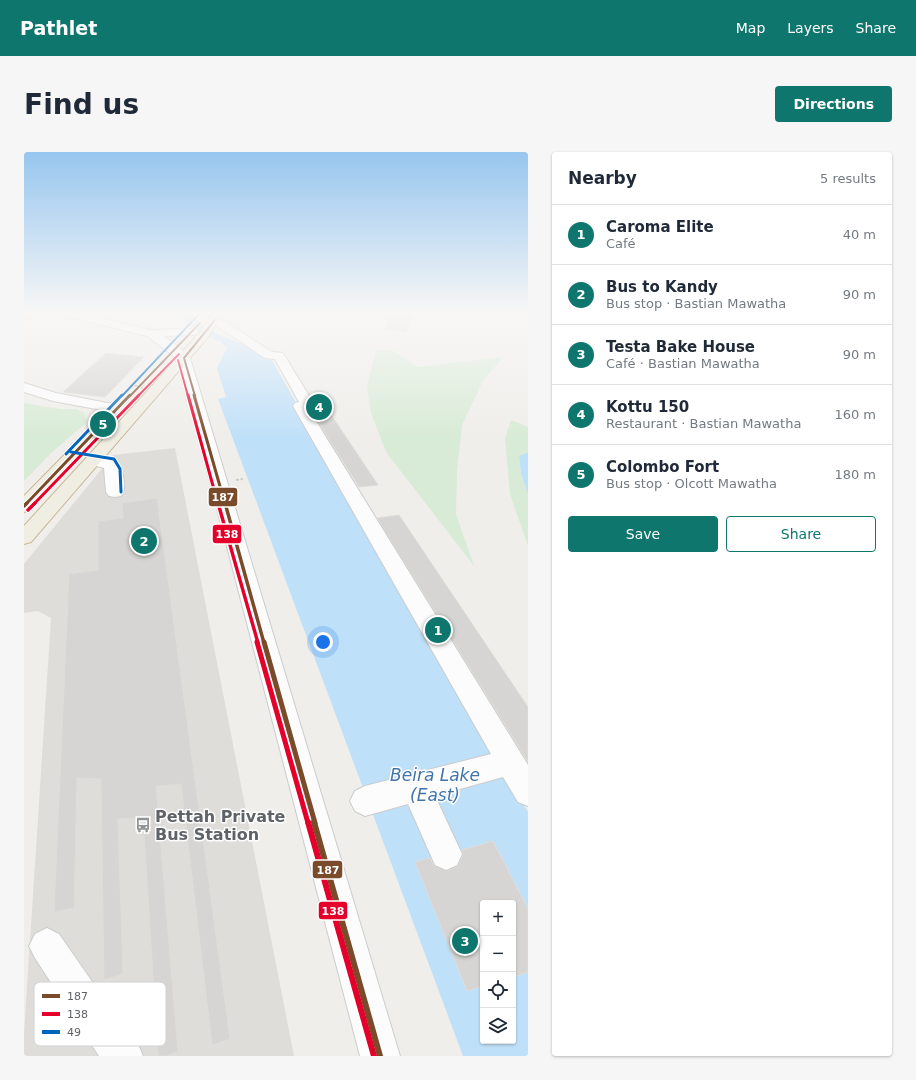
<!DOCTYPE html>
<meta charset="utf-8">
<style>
:root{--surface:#fff;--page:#f6f6f7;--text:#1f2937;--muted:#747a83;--line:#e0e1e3;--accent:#0f766e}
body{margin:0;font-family:"DejaVu Sans",sans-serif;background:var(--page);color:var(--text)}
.controls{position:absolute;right:12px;bottom:12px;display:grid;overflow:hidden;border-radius:4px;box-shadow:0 1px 3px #0004}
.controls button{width:36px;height:36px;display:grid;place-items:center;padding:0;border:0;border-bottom:1px solid var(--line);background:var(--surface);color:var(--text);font:20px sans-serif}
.you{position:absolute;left:299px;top:490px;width:14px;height:14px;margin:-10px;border:3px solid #fff;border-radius:50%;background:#1a73e8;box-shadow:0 0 0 6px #1a73e833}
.badge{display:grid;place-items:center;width:26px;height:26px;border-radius:50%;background:var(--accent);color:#fff;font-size:13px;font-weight:700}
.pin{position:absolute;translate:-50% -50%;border:2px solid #fff;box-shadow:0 1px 4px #0006}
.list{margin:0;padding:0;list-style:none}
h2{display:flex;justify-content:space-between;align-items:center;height:52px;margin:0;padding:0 16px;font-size:17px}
h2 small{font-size:13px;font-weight:400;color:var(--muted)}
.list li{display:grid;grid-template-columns:26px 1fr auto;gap:12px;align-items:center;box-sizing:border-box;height:60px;padding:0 16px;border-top:1px solid var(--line)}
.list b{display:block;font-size:15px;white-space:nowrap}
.list p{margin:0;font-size:13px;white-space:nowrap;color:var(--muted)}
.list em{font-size:13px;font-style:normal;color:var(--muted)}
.actions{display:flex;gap:8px;padding:12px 16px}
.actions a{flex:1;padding:9px 0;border:1px solid var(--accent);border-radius:4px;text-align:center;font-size:14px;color:var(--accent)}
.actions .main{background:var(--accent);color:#fff}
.icon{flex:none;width:22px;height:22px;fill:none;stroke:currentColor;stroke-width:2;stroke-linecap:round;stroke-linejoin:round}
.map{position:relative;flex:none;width:504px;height:904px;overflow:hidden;border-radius:4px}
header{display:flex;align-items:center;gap:24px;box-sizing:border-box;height:56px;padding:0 20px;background:var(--accent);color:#fff}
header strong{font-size:19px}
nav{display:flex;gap:22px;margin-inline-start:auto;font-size:14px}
.intro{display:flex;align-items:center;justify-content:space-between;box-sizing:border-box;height:96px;padding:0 24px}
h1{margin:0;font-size:28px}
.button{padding:10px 18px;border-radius:4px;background:var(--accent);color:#fff;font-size:14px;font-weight:700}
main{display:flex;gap:24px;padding:0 24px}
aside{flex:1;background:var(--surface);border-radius:4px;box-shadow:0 1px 3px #0004}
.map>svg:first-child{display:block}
.industrial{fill:#dfddda}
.green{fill:#d8ebd6}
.water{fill:#bfe0f9}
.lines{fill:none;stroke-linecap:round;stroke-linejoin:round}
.canal{fill:#bfe0f9;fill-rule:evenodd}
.building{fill:#d6d5d3;stroke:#deddd9}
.minor-casing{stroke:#cbcccc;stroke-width:2}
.highway-casing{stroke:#c8b996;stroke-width:2}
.path{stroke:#cacfcc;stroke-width:2;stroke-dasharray:3 1.5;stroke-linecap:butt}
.minor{fill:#fdfcfc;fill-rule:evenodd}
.highway{fill:#f0ede3;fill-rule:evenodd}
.bus-1-far4-casing{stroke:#fff;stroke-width:3.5}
.bus-1-far3-casing{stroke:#fff;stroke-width:5}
.bus-1-far2-casing{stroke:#fff;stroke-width:6}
.bus-1-far1-casing{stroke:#fff;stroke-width:8}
.bus-1-casing{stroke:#fff;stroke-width:10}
.bus-2-far4-casing{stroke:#fff;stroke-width:3.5}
.bus-2-far3-casing{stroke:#fff;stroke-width:5}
.bus-2-far2-casing{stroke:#fff;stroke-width:6}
.bus-2-far1-casing{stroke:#fff;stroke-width:8}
.bus-2-casing{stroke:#fff;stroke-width:10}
.bus-3-far1-casing{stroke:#fff;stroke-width:3.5}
.bus-3-casing{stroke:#fff;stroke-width:5}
.bus-1-far4{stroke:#7a4b2a;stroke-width:2}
.bus-1-far3{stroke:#7a4b2a;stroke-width:3}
.bus-1-far2{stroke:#7a4b2a;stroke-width:3.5}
.bus-1-far1{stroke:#7a4b2a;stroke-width:5}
.bus-1{stroke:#7a4b2a;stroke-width:6}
.bus-2-far4{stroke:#e4002b;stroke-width:2}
.bus-2-far3{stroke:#e4002b;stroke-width:3}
.bus-2-far2{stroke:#e4002b;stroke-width:3.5}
.bus-2-far1{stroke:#e4002b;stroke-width:5}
.bus-2{stroke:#e4002b;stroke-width:6}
.bus-3-far1{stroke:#0065bd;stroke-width:2}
.bus-3{stroke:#0065bd;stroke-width:3}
.labels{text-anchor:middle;stroke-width:3;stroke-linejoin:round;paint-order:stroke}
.near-poi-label{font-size:16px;font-weight:bold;fill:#5f6368;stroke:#fff;text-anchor:start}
.near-water-label{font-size:17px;font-style:italic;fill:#4174aa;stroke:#fff}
.key{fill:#fff;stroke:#cfd0d2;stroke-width:1}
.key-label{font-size:11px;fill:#5f6368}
.line-badge{stroke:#fff;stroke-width:1.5}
.badge-label{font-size:11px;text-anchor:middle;font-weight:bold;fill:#fff}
</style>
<header>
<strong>Pathlet</strong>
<nav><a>Map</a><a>Layers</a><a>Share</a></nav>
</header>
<div class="intro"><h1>Find us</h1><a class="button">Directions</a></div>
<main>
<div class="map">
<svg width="504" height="904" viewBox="0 0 504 904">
<rect width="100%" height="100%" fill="#efeeea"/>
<!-- industrial -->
<path class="industrial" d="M151 296 270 904H0V881L27 466 14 459 0 461V412L89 303Z"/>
<!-- green -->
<path class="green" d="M352 198H368L394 215 480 205 460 227 438 273 433 318 432 362 450 414 362 300 347 261 343 235Z
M0 251 36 257H52L60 261 63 270 27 301 0 329Z
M487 268 504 275V300L495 304 497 322 504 342V394L486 342 481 286Z"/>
<!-- water -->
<path class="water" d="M197 183 246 205 504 660V757L469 689 392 711 443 839 459 834V889H489V825L504 820V904H439L194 247 202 245 193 216 203 196 198 192 195 186Z
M504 300V342L497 322 495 304Z"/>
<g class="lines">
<!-- canal -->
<path class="canal" d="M148 161H160L200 186 195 189 191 188Z"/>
</g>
<!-- building -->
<path class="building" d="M368 161H389L382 180 361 177Z
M82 201 120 205 81 245 39 240Z
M304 258 354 333 335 335 288 260Z
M133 346 206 887 188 893 157 632 132 634 154 900 142 904H134L119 666 94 667 99 822 80 828 77 627 53 626 50 756 30 760 45 422 74 418V369L99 366 98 351Z
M375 363 504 555V610L353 366Z
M469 689 504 757V820L489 825V751H459V834L443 839 391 710 406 706 410 714 423 719 434 714 439 703 438 698Z"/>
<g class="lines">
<!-- minor casing -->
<g class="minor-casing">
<path id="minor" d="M0 161H11L10 163 0 166Z
M37 161H56L127 178 169 177 173 178 175 180 173 182 169 183 139 184 155 195 166 206 376 904H336L154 207 123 184 38 163Z
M191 165 195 166 248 200 259 201 290 252 288 255 284 256 504 613V654L494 650 479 625 411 644 438 702 433 713 422 718 411 713 384 652 341 664 331 659 326 649 331 639 341 634 467 602 269 254 271 251 275 250 251 207 241 206 187 170 185 168 187 166Z
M0 231 32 241 99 254 101 257 99 260 94 261 29 249 0 240Z
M70 304 92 308C98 317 104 334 97 344L91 345 85 344 82 340 80 316 64 312 62 309 64 306Z
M23 776 35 782 78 844 113 890 119 904H75L11 806 5 794 11 782Z"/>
</g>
<!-- highway casing -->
<g class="highway-casing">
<path id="highway" d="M189 161H199L185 184 7 390 0 392V374L146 214 176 180Z
M112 234 117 235 119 238 117 241 6 358 0 360V344L107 235Z"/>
</g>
<!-- path -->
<path class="path" d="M212 328 219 327"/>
<!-- minor -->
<use href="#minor" class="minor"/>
<!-- highway -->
<use href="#highway" class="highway"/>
<!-- bus-1-far4 casing -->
<g class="bus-1-far4-casing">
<path id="bus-1-far4" d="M106 244 176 171
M171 244 160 206 191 168"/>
</g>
<!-- bus-1-far3 casing -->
<g class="bus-1-far3-casing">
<path id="bus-1-far3" d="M170 243 201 352
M2 352 106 243"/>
</g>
<!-- bus-1-far2 casing -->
<g class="bus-1-far2-casing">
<path id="bus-1-far2" d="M201 351 240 491
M0 354 3 351"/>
</g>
<!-- bus-1-far1 casing -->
<g class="bus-1-far1-casing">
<path id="bus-1-far1" d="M240 490 291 671"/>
</g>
<!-- bus-1 casing -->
<g class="bus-1-casing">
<path id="bus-1" d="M290 670 356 904"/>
</g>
<!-- bus-2-far4 casing -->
<g class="bus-2-far4-casing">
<path id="bus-2-far4" d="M154 208 164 244
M114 244 155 202"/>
</g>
<!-- bus-2-far3 casing -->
<g class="bus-2-far3-casing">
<path id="bus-2-far3" d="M164 243 194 352
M10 352 115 243"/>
</g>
<!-- bus-2-far2 casing -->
<g class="bus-2-far2-casing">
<path id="bus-2-far2" d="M194 351 234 491
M4 358 11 351"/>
</g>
<!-- bus-2-far1 casing -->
<g class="bus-2-far1-casing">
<path id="bus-2-far1" d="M233 490 284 671"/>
</g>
<!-- bus-2 casing -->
<g class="bus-2-casing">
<path id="bus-2" d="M284 670 350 904"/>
</g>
<!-- bus-3-far1 casing -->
<g class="bus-3-far1-casing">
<path id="bus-3-far1" d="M98 244 176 161"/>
</g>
<!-- bus-3 casing -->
<g class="bus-3-casing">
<path id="bus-3" d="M47 300 90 307 96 317 97 340
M42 302 98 243"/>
</g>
<!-- bus-1-far4 -->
<use href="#bus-1-far4" class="bus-1-far4"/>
<!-- bus-1-far3 -->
<use href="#bus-1-far3" class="bus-1-far3"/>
<!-- bus-1-far2 -->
<use href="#bus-1-far2" class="bus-1-far2"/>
<!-- bus-1-far1 -->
<use href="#bus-1-far1" class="bus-1-far1"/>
<!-- bus-1 -->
<use href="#bus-1" class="bus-1"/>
<!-- bus-2-far4 -->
<use href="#bus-2-far4" class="bus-2-far4"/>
<!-- bus-2-far3 -->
<use href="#bus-2-far3" class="bus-2-far3"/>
<!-- bus-2-far2 -->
<use href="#bus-2-far2" class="bus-2-far2"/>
<!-- bus-2-far1 -->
<use href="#bus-2-far1" class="bus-2-far1"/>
<!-- bus-2 -->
<use href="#bus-2" class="bus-2"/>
<!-- bus-3-far1 -->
<use href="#bus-3-far1" class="bus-3-far1"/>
<!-- bus-3 -->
<use href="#bus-3" class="bus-3"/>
</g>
<!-- sky -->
<linearGradient id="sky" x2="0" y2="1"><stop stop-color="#97c6ef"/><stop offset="0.56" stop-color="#f8f7f6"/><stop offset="1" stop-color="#f8f7f6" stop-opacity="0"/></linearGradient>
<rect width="504" height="287" fill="url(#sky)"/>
<!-- icons -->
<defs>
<g id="bus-bare" transform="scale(1.2)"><path d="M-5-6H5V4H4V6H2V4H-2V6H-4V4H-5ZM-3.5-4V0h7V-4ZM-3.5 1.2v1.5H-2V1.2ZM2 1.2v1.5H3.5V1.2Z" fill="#919496" stroke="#fff" stroke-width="2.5" paint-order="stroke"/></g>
</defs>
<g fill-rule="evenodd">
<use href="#bus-bare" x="119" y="673"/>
</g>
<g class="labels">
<!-- near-poi labels -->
<g class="near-poi-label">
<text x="131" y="670">Pettah Private<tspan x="131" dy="18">Bus Station</tspan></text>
</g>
<!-- near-water labels -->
<g class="near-water-label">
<text x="411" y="629">Beira Lake<tspan x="411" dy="20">(East)</tspan></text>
</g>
</g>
<!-- legend -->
<rect x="10" y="830" width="132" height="64" rx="6" class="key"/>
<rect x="18" y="842" width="18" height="4" fill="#7a4b2a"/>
<rect x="18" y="860" width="18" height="4" fill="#e4002b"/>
<rect x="18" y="878" width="18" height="4" fill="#0065bd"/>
<g class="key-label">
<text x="43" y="848">187</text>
<text x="43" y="866">138</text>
<text x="43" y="884">49</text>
</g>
<g class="line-badge">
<rect x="184" y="335" width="30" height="20" rx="4" fill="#7a4b2a"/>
<rect x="188" y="372" width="30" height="20" rx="4" fill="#e4002b"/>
<rect x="288" y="708" width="31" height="19" rx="4" fill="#7a4b2a"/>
<rect x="294" y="749" width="30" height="19" rx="4" fill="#e4002b"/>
</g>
<g class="badge-label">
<text x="199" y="349">187</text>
<text x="203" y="386">138</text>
<text x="304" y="722">187</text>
<text x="309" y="763">138</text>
</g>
</svg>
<div class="controls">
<button>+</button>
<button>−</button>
<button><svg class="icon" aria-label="locate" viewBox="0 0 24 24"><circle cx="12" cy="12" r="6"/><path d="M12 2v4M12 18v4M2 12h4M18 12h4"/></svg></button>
<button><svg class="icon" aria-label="layers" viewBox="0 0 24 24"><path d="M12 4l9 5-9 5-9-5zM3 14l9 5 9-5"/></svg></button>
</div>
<div class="you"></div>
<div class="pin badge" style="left:414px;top:478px">1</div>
<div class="pin badge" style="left:120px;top:389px">2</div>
<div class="pin badge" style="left:441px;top:789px">3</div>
<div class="pin badge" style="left:295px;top:255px">4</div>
<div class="pin badge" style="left:79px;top:272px">5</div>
</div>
<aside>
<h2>Nearby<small>5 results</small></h2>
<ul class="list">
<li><span class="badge">1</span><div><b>Caroma Elite</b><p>Café</p></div><em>40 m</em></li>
<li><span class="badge">2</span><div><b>Bus to Kandy</b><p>Bus stop · Bastian Mawatha</p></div><em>90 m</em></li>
<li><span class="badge">3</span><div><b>Testa Bake House</b><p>Café · Bastian Mawatha</p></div><em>90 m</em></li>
<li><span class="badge">4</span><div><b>Kottu 150</b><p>Restaurant · Bastian Mawatha</p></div><em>160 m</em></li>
<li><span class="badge">5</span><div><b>Colombo Fort</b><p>Bus stop · Olcott Mawatha</p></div><em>180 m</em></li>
</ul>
<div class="actions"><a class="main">Save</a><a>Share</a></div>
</aside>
</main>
